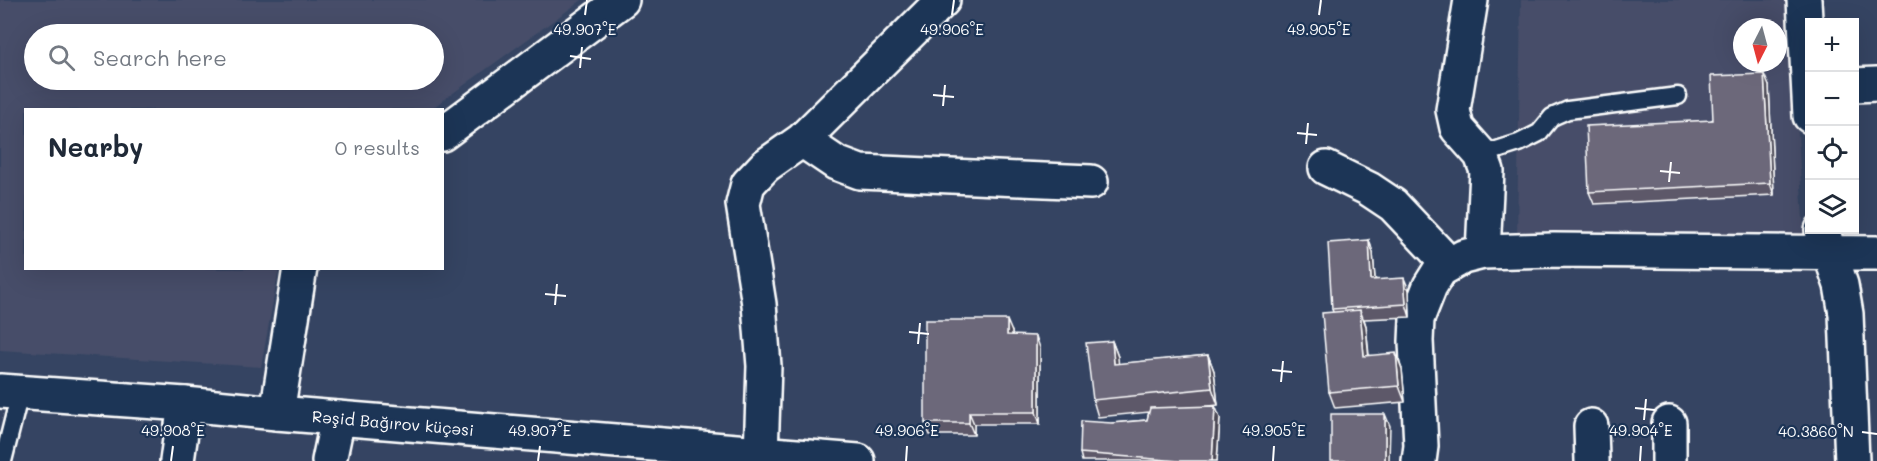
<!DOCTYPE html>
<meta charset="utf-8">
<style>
:root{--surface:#fff;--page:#f2f2f3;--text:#1f2937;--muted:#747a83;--line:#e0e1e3}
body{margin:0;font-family:Mali,sans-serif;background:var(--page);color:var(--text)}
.controls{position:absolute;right:18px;top:18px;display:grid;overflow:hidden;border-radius:0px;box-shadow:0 6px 24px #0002}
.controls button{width:54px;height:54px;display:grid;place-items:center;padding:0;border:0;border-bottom:2px solid var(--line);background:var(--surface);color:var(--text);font:30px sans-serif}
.compass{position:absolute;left:1733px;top:18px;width:54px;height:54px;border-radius:50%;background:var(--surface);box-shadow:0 6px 24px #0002;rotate:186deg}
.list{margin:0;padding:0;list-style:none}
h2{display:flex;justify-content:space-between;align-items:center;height:78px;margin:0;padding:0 24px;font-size:26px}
h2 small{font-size:20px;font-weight:400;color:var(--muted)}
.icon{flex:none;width:33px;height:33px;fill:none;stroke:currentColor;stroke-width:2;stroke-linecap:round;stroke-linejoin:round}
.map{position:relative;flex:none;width:1877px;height:461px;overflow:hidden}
.search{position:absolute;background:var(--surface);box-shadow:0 6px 24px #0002;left:24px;top:24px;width:420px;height:66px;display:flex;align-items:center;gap:15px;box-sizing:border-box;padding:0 21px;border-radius:33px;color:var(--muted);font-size:22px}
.panel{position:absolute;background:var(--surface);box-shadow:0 6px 24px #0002;left:24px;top:108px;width:420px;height:162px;border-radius:0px}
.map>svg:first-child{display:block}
.built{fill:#464e69;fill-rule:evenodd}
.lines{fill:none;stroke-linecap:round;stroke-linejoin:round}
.lane-casing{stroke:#fff;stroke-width:21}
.street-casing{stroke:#fff;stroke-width:38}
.secondary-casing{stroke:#fff;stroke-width:38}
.lane{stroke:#1d3557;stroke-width:16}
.street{stroke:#1d3557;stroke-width:33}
.secondary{stroke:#1d3557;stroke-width:33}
.wall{fill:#5d5969;stroke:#fff;stroke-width:1.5}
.shaded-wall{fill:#4c4855;stroke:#fff;stroke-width:1.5}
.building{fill:#6c677a;stroke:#fff;stroke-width:1.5}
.ticks{fill:none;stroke:#fff;stroke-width:2}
.labels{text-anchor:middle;stroke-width:4.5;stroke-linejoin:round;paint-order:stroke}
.street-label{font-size:16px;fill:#fff;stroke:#1d3557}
.ticks-label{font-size:15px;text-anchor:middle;fill:#fff;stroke:#1d3557;stroke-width:4.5;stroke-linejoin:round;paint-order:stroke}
</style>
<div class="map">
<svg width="1877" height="461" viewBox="0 0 1877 461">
<rect width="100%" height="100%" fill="#354462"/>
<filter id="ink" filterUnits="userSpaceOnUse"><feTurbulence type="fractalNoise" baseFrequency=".0167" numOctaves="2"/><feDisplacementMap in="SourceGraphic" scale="12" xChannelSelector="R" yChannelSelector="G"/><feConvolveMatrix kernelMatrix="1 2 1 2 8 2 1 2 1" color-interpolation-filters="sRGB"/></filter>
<g filter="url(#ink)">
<!-- built -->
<path class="built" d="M0 0H582L431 109 26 110V268L279 269 261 367 0 350ZM34 34H434V80H34Z
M1521 0H1790L1804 236 1517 235ZM1742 27H1778V63H1742Z"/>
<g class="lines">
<!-- lane casing -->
<g class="lane-casing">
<path id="lane" d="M1481 155 1519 143 1539 133 1552 117 1568 110 1678 96
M3 461 20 393"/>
</g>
<!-- street casing -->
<g class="street-casing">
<path id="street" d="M1471 0 1453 110 1457 128 1481 155 1487 171 1483 252
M1804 0 1810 116
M1854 85 1877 84
M442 134 622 0
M802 140 836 163 860 172 1091 182
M1326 168 1369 189 1393 205 1449 264
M1822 230 1841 285 1846 314 1852 461
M277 413 300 268
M1669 423V461
M1591 426 1592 461
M761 454 764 366 759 304 743 204 748 184 765 166 802 140 943 0
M177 461 185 404
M329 461 338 418
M1419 461 1421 446 1416 341 1417 319 1430 286 1440 270 1463 257 1483 252 1554 250 1877 253"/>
</g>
<!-- secondary casing -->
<g class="secondary-casing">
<path id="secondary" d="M0 391 185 404 277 413 858 461"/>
</g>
<!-- lane -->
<use href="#lane" class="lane"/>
<!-- street -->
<use href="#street" class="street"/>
<!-- secondary -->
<use href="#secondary" class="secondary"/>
</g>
<!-- wall -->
<path class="wall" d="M1769 86 1774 195 1594 204 1589 192Z
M1369 240 1373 253 1375 279 1409 290 1410 317 1364 319 1366 326 1369 355 1402 369 1405 402 1335 408 1329 392 1333 312 1332 309Z
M1012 332V335L1040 348V424H974V435H930L925 423Z
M1112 341 1118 357V364L1208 355 1214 371 1218 405 1200 407 1215 406 1220 418 1217 461H1082L1080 453 1112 423 1147 420 1149 412 1098 417 1093 400Z"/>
<!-- shaded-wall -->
<path class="shaded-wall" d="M1764 74 1769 86 1774 195 1770 183Z
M1369 240 1373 253 1376 292 1371 280Z
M1404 278 1409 290 1410 317 1406 304Z
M1360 310 1366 326 1370 372 1364 356Z
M1007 320 1012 332V348L1007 335Z
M1036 336 1040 348V424L1036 412Z
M1112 341 1118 357 1120 381 1114 364Z
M1396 353 1402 369 1405 402 1399 386Z
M1208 355 1214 371 1218 405 1212 388Z
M1215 406 1220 418 1217 461H1212Z
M969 412 974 424V435L969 423Z
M1385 414 1390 426 1389 461H1385Z"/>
<!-- building -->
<path class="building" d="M1764 74 1770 183 1589 192 1586 126 1713 120 1711 76Z
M1369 240 1371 280 1404 278 1406 304 1332 309 1328 243Z
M1360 310 1364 356 1396 353 1399 386 1329 392 1322 313Z
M925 320H1007V335L1036 336V412H969V423H925Z
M1112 341 1114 364 1208 355 1212 388 1093 400 1086 343Z
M1215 406 1212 461H1180L1080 453 1081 421 1112 423 1147 420 1150 408Z
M1331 414H1385V461H1331Z"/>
</g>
<!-- ticks -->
<path class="ticks" d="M585 15 587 0M952 15 954 0M1319 15 1321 0M570 56 591 59M580 68 582 47M933 95 954 97M943 106 945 85M1297 133 1317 135M1306 144 1308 123M1660 171 1680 173M1669 182 1671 162M545 294 566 296M555 305 557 284M909 332 929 334M918 344 920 323M1272 370 1292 372M1281 382 1283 361M1635 408 1655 410M1644 420 1646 399M1862 432 1877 434M171 461 173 446M538 461 540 446M906 461 907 446M1273 461 1274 446M1640 461 1641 446"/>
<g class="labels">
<!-- street labels -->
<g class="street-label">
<text transform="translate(393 423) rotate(5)" y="6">Rəşid Bağırov küçəsi</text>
</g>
</g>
<g class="ticks-label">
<text x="585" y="35">49.907°E</text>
<text x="952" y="35">49.906°E</text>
<text x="1319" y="35">49.905°E</text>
<text x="173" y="436">49.908°E</text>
<text x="540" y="436">49.907°E</text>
<text x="907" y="436">49.906°E</text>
<text x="1274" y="436">49.905°E</text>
<text x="1641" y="436">49.904°E</text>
<text x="1816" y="437">40.3860°N</text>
</g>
</svg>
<div class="controls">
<button>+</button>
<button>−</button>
<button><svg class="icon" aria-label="locate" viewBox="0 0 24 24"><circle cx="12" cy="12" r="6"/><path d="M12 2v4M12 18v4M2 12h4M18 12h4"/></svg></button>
<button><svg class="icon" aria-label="layers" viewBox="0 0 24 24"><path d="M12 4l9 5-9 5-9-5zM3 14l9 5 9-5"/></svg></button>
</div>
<svg class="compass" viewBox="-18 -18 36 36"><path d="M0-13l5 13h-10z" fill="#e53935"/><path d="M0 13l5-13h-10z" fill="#747a83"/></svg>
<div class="search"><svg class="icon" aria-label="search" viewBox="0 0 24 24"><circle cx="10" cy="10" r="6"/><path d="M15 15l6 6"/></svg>Search here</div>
<section class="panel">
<h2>Nearby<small>0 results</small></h2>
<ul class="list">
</ul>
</section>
</div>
